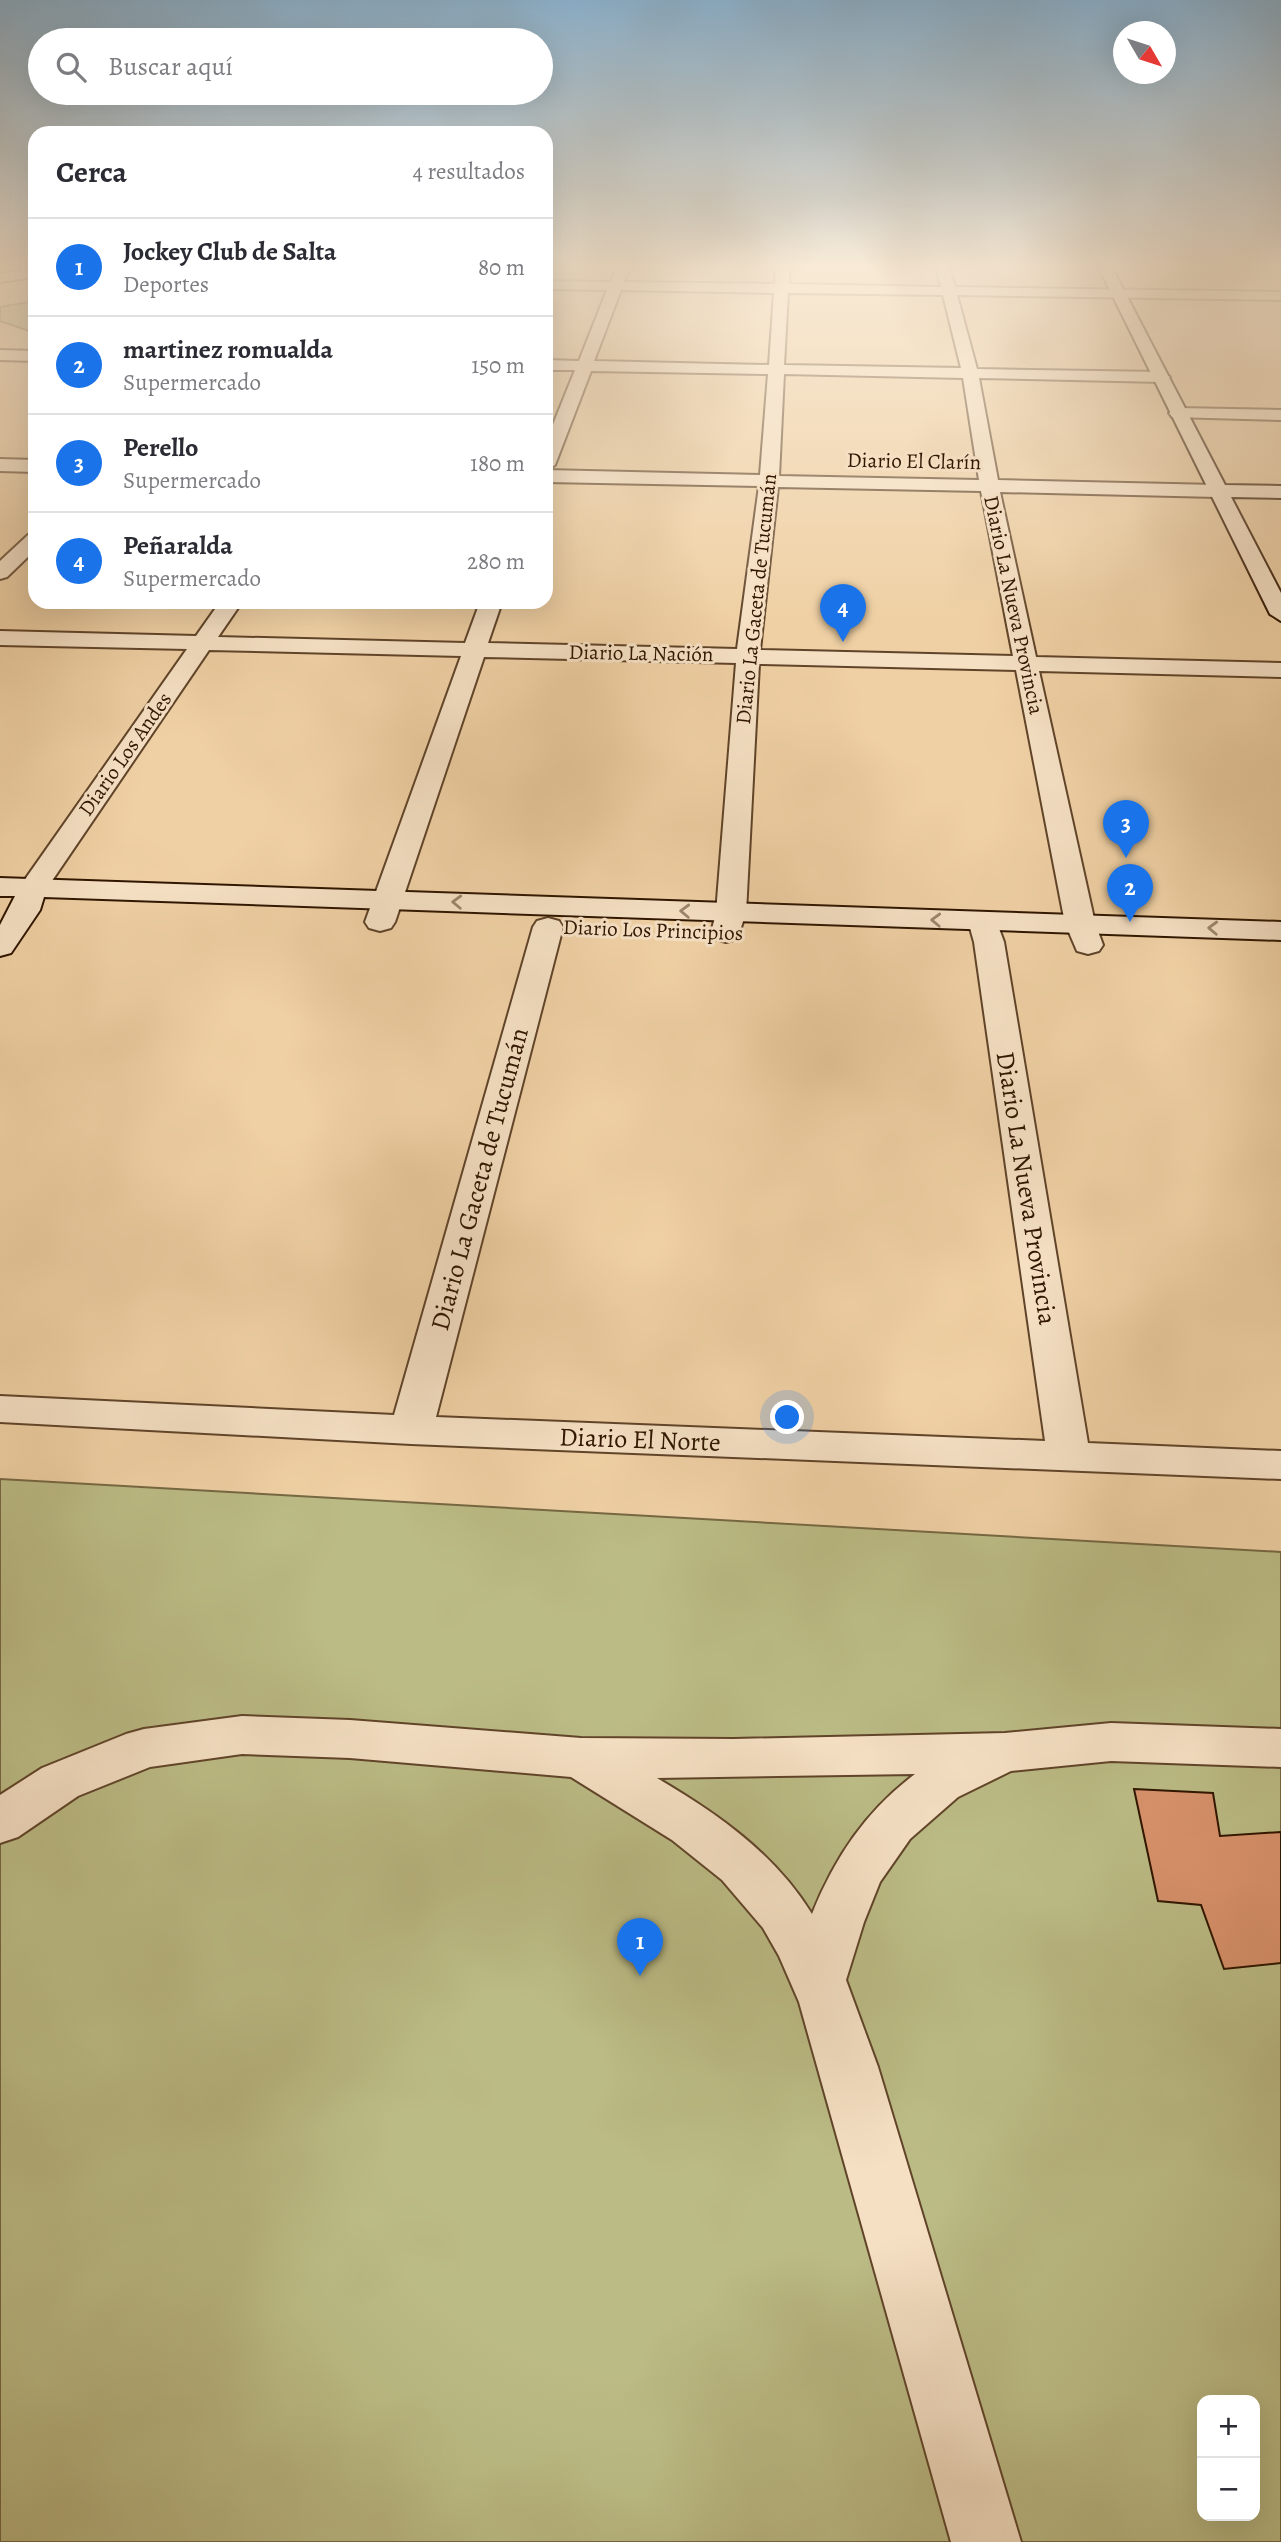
<!DOCTYPE html>
<html lang="es">
<meta charset="utf-8">
<style>
:root{--surface:#fff;--page:#f7f7f7;--text:#2b2b33;--muted:#7c7c81;--line:#e1e1e2;--accent:#1a73e8}
body{margin:0;font-family:Alegreya,serif;background:var(--page);color:var(--text)}
.controls{position:absolute;right:21px;bottom:21px;display:grid;overflow:hidden;border-radius:14px;box-shadow:0 7px 28px #0002}
.controls button{width:63px;height:63px;display:grid;place-items:center;padding:0;border:0;border-bottom:2px solid var(--line);background:var(--surface);color:var(--text);font:35px sans-serif}
.compass{position:absolute;left:1113px;top:21px;width:63px;height:63px;border-radius:50%;background:var(--surface);box-shadow:0 7px 28px #0002;rotate:129deg}
.you{position:absolute;left:788px;top:1418px;width:24px;height:24px;margin:-18px;border:5px solid #fff;border-radius:50%;background:#1a73e8;box-shadow:0 0 0 10px #1a73e833}
.badge{display:grid;place-items:center;width:46px;height:46px;border-radius:50%;background:var(--accent);color:#fff;font-size:23px;font-weight:700}
.pin{position:absolute;translate:-50% -58px;filter:drop-shadow(0 2px 4px #0008)}
.pin::after{content:'';position:absolute;top:37px;width:24px;height:21px;background:inherit;clip-path:polygon(0 0,100% 0,50% 100%)}
.list{margin:0;padding:0;list-style:none}
h2{display:flex;justify-content:space-between;align-items:center;height:91px;margin:0;padding:0 28px;font-size:30px}
h2 small{font-size:23px;font-weight:400;color:var(--muted)}
.list li{display:grid;grid-template-columns:46px 1fr auto;gap:21px;align-items:center;box-sizing:border-box;height:98px;padding:0 28px;border-top:2px solid var(--line)}
.list b{display:block;font-size:26px;white-space:nowrap}
.list p{margin:0;font-size:23px;white-space:nowrap;color:var(--muted)}
.list em{font-size:23px;font-style:normal;color:var(--muted)}
.icon{flex:none;width:38px;height:38px;fill:none;stroke:currentColor;stroke-width:2;stroke-linecap:round;stroke-linejoin:round}
.map{position:relative;flex:none;width:1281px;height:2542px;overflow:hidden}
.search{position:absolute;background:var(--surface);box-shadow:0 7px 28px #0002;left:28px;top:28px;width:525px;height:77px;display:flex;align-items:center;gap:18px;box-sizing:border-box;padding:0 24px;border-radius:38px;color:var(--muted);font-size:26px}
.panel{position:absolute;background:var(--surface);box-shadow:0 7px 28px #0002;left:28px;top:126px;width:525px;height:483px;border-radius:21px}
.map>svg:first-child{display:block}
.green{fill:#bbbb85;stroke:#766842;stroke-width:2;fill-rule:evenodd}
.building{fill:#d8926c;stroke:#301600;stroke-width:2}
.lines{fill:none;stroke-linecap:round;stroke-linejoin:round}
.street-casing{stroke:#604429;stroke-width:4}
.secondary-casing{stroke:#301600;stroke-width:4}
.street{fill:#f5e0c4;fill-rule:evenodd}
.secondary{fill:#f5e0c4;fill-rule:evenodd}
.oneway{stroke:#9c856c}
.labels{text-anchor:middle;stroke-width:6;stroke-linejoin:round;paint-order:stroke}
.far-street-label{font-size:21px;fill:#301600;stroke:#f5e0c4}
.street-label{font-size:26px;fill:#301600;stroke:#f5e0c4}
</style>
<div class="map">
<svg width="1281" height="2542" viewBox="0 0 1281 2542">
<rect width="100%" height="100%" fill="#efd0a4"/>
<filter id="stains"><feTurbulence type="fractalNoise" baseFrequency=".00286" numOctaves="4"/><feColorMatrix values="0 0 0 0 .2 0 0 0 0 .09 0 0 0 0 .02 0 0 0 .5 -.17"/></filter>
<radialGradient id="worn" r=".72"><stop offset=".6" stop-color="#630" stop-opacity="0"/><stop offset="1" stop-color="#630" stop-opacity=".3"/></radialGradient>
<!-- green -->
<path class="green" d="M35 301V333L0 321V307Z
M0 1479 1281 1552V2542H0ZM1202 2400H1255V2516H1202Z"/>
<!-- building -->
<path class="building" d="M1134 1789 1213 1793 1220 1836 1281 1832V1963L1224 1969 1201 1905 1158 1901Z"/>
<g class="lines">
<!-- street casing -->
<g class="street-casing">
<path id="street" d="M618 264 631 265 624 282 775 284 776 264H790L789 284 941 287 936 267 948 264 955 287 1281 292V300L957 295 977 369 1162 372 1170 377 1162 382 979 378 998 480 1217 485 1227 491 1217 497 1000 492 1036 657 1281 663V677L1039 671 1095 923 1103 945 1099 951 1088 954 1077 951 1065 923 1016 670 759 664 746 913 737 939 726 942 715 939 711 933 716 913 736 663 484 657 395 922 391 928 380 931 369 928 365 922 461 656 209 650 43 894 33 897 23 894 19 888 187 649 0 645V631L196 636 220 602H242L218 637 465 643 480 602H502L488 643 737 649 759 486 546 482V442L575 370H546V360L579 361 607 290 546 289V281L611 282ZM621 290 774 293 769 365 594 361ZM788 293 943 295 961 368 784 365ZM591 371 768 374 760 475 546 470 555 465ZM784 374 963 378 979 480 779 476ZM778 487 981 491 1013 656 760 650Z
M0 350 35 351V361L0 360Z
M1178 408 1281 410V420L1172 417 1169 413Z
M0 459 35 460V472L0 471Z
M35 533V550L7 577 0 579V561L28 535Z
M983 912 994 915 1004 942 1088 1443 1281 1451V1479L411 1444 0 1422V1396L394 1415 533 927 537 921 548 918 559 921 563 927 436 1417 1045 1441 974 942 968 921 972 915Z
M242 1716 350 1720 581 1738 734 1739 1005 1733 1111 1723 1281 1729V1767L1111 1761 1011 1771 958 1797 910 1839 880 1882 864 1922 846 1980 878 2067 1021 2542H951L799 2002 779 1956 763 1928 722 1880 672 1840 571 1777 350 1758 242 1754 150 1767 78 1796 18 1837 0 1843V1795L42 1768 126 1734 144 1729ZM915 1774C866 1811 835 1857 812 1914 774 1853 718 1814 657 1778Z"/>
</g>
<!-- secondary casing -->
<g class="secondary-casing">
<path id="secondary" d="M1097 264H1110L1225 485 1281 486V498L1231 497 1281 593V621L1270 614Z
M35 269V277L0 282V274Z
M0 878 1281 922V940L44 897 40 910 11 953 0 956V925L15 896H0Z"/>
</g>
<!-- street -->
<use href="#street" class="street"/>
<!-- secondary -->
<use href="#secondary" class="secondary"/>
</g>
<!-- one-way arrows -->
<defs><path id="oneway-chevron" d="M-2-3.5L2.5 0L-2 3.5" fill="none" stroke-width="1.6" stroke-linecap="round" stroke-linejoin="round" transform="scale(1.75)"/></defs>
<g class="oneway">
<use href="#oneway-chevron" transform="translate(457 902) rotate(-178)"/>
<use href="#oneway-chevron" transform="translate(685 911) rotate(-178)"/>
<use href="#oneway-chevron" transform="translate(936 920) rotate(-178)"/>
<use href="#oneway-chevron" transform="translate(1213 928) rotate(-178)"/>
</g>
<!-- sky -->
<linearGradient id="sky" x2="0" y2="1"><stop stop-color="#8bb4d2"/><stop offset="0.43" stop-color="#f8ead6"/><stop offset="1" stop-color="#f8ead6" stop-opacity="0"/></linearGradient>
<rect width="1281" height="620" fill="url(#sky)"/>
<g class="labels">
<!-- far-street labels -->
<g class="far-street-label">
<text transform="translate(914 461) rotate(1)" y="7">Diario El Clarín</text>
<text transform="translate(756 599) rotate(-84)" y="7">Diario La Gaceta de Tucumán</text>
<text transform="translate(1014 605) rotate(78)" y="7">Diario La Nueva Provincia</text>
<text transform="translate(641 653) rotate(1)" y="7">Diario La Nación</text>
<text transform="translate(125 754) rotate(-55)" y="7">Diario Los Andes</text>
<text transform="translate(653 930) rotate(2)" y="7">Diario Los Principios</text>
</g>
<!-- street labels -->
<g class="street-label">
<text transform="translate(479 1179) rotate(-75)" y="9">Diario La Gaceta de Tucumán</text>
<text transform="translate(1027 1188) rotate(81)" y="9">Diario La Nueva Provincia</text>
<text transform="translate(640 1439) rotate(2)" y="9">Diario El Norte</text>
</g>
</g>
<rect width="100%" height="100%" filter="url(#stains)"/>
<rect width="100%" height="100%" fill="url(#worn)"/>
</svg>
<div class="controls">
<button>+</button>
<button>−</button>
</div>
<svg class="compass" viewBox="-18 -18 36 36"><path d="M0-13l5 13h-10z" fill="#e53935"/><path d="M0 13l5-13h-10z" fill="#7c7c81"/></svg>
<div class="you"></div>
<div class="pin badge" style="left:640px;top:1976px">1</div>
<div class="pin badge" style="left:1130px;top:922px">2</div>
<div class="pin badge" style="left:1126px;top:858px">3</div>
<div class="pin badge" style="left:843px;top:642px">4</div>
<div class="search"><svg class="icon" aria-label="search" viewBox="0 0 24 24"><circle cx="10" cy="10" r="6"/><path d="M15 15l6 6"/></svg>Buscar aquí</div>
<section class="panel">
<h2>Cerca<small>4 resultados</small></h2>
<ul class="list">
<li><span class="badge">1</span><div><b>Jockey Club de Salta</b><p>Deportes</p></div><em>80 m</em></li>
<li><span class="badge">2</span><div><b>martinez romualda</b><p>Supermercado</p></div><em>150 m</em></li>
<li><span class="badge">3</span><div><b>Perello</b><p>Supermercado</p></div><em>180 m</em></li>
<li><span class="badge">4</span><div><b>Peñaralda</b><p>Supermercado</p></div><em>280 m</em></li>
</ul>
</section>
</div>
